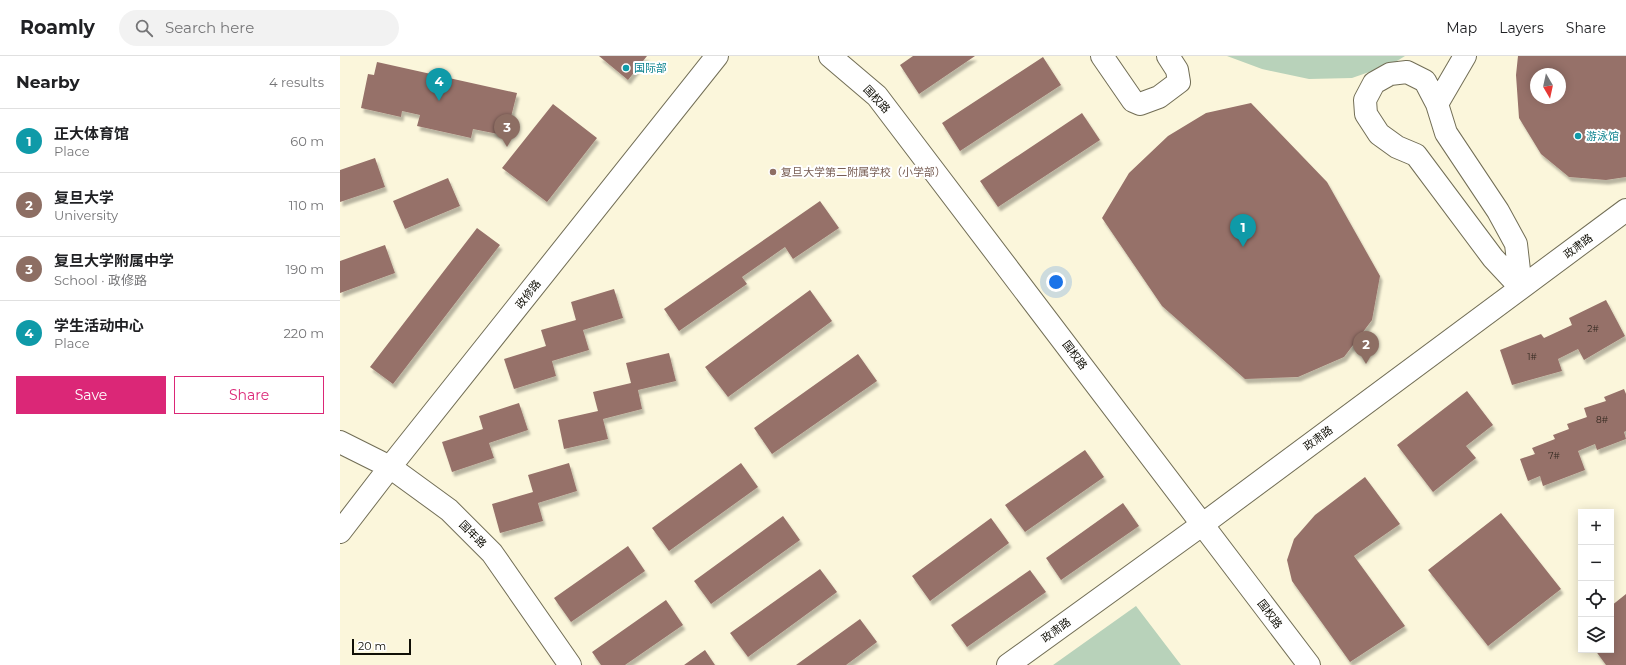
<!DOCTYPE html>
<meta charset="utf-8">
<style>
:root{--surface:#fff;--page:#f2f2f2;--text:#202124;--muted:#757577;--line:#e0e0e0;--accent:#db2777}
body{margin:0;font-family:Montserrat,"Noto Sans SC",sans-serif;background:var(--page);color:var(--text)}
.controls{position:absolute;right:12px;bottom:12px;display:grid;overflow:hidden;border-radius:0px;box-shadow:0 2px 10px #0003}
.controls button{width:36px;height:36px;display:grid;place-items:center;padding:0;border:0;border-bottom:1px solid var(--line);background:var(--surface);color:var(--text);font:20px sans-serif}
.compass{position:absolute;left:1190px;top:12px;width:36px;height:36px;border-radius:50%;background:var(--surface);box-shadow:0 2px 10px #0003;rotate:171deg}
.scale{position:absolute;left:12px;bottom:10px;width:59px;box-sizing:border-box;padding-left:4px;border:2px solid #100f06;border-top:0;font-size:11px;line-height:14px;white-space:nowrap;color:#100f06;-webkit-text-stroke:3px #fff;paint-order:stroke}
.you{position:absolute;left:716px;top:226px;width:14px;height:14px;margin:-10px;border:3px solid #fff;border-radius:50%;background:#1a73e8;box-shadow:0 0 0 6px #1a73e833}
.badge{display:grid;place-items:center;width:26px;height:26px;border-radius:50%;background:var(--accent);color:#fff;font-size:13px;font-weight:700}
.pin{position:absolute;translate:-50% -33px;filter:drop-shadow(0 1px 2px #0008)}
.pin::after{content:'';position:absolute;top:21px;width:14px;height:12px;background:inherit;clip-path:polygon(0 0,100% 0,50% 100%)}
.list{margin:0;padding:0;list-style:none}
h2{display:flex;justify-content:space-between;align-items:center;height:52px;margin:0;padding:0 16px;font-size:17px}
h2 small{font-size:13px;font-weight:400;color:var(--muted)}
.list li{display:grid;grid-template-columns:26px 1fr auto;gap:12px;align-items:center;box-sizing:border-box;height:64px;padding:0 16px;border-top:1px solid var(--line)}
.list b{display:block;font-size:15px;white-space:nowrap}
.list p{margin:0;font-size:13px;white-space:nowrap;color:var(--muted)}
.list em{font-size:13px;font-style:normal;color:var(--muted)}
.actions{display:flex;gap:8px;padding:12px 16px}
.actions a{flex:1;padding:9px 0;border:1px solid var(--accent);border-radius:0px;text-align:center;font-size:14px;color:var(--accent)}
.actions .main{background:var(--accent);color:#fff}
.icon{flex:none;width:22px;height:22px;fill:none;stroke:currentColor;stroke-width:2;stroke-linecap:round;stroke-linejoin:round}
.map{position:relative;flex:none;width:1286px;height:609px;overflow:hidden}
header{display:flex;align-items:center;gap:24px;box-sizing:border-box;height:56px;padding:0 20px;background:var(--surface);border-bottom:1px solid var(--line)}
header strong{font-size:19px}
nav{display:flex;gap:22px;margin-inline-start:auto;font-size:14px}
.search{width:280px;height:36px;background:var(--page);display:flex;align-items:center;gap:10px;box-sizing:border-box;padding:0 14px;border-radius:22px;color:var(--muted);font-size:15px}
main{display:flex}
aside{flex:1;background:var(--surface)}
.map>svg:first-child{display:block}
.green{fill:#b8d2ba}
.building{fill:#967169;fill-rule:evenodd;filter:url(#shadow)}
.lines{fill:none;stroke-linecap:round;stroke-linejoin:round}
.minor-casing{stroke:#726e56;stroke-width:24}
.minor{stroke:#fff;stroke-width:22}
.culture-dot{fill:#0f9aa8;stroke:#fff;stroke-width:1.5}
.education-dot{fill:#8d6e63;stroke:#fff;stroke-width:1.5}
.labels{text-anchor:middle;stroke-width:4;stroke-linejoin:round;paint-order:stroke}
.number-label{font-size:9px;fill:#32281f}
.culture-label{font-size:11px;fill:#0d838f;stroke:#fff;text-anchor:start}
.street-label{font-size:11px;fill:#100f06;stroke:#fff}
.education-label{font-size:11px;fill:#785e54;stroke:#fff;text-anchor:start}
</style>
<header>
<strong>Roamly</strong>
<div class="search"><svg class="icon" aria-label="search" viewBox="0 0 24 24"><circle cx="10" cy="10" r="6"/><path d="M15 15l6 6"/></svg>Search here</div>
<nav><a>Map</a><a>Layers</a><a>Share</a></nav>
</header>
<main>
<aside>
<h2>Nearby<small>4 results</small></h2>
<ul class="list">
<li><span class="badge" style="background:#0f9aa8">1</span><div><b>正大体育馆</b><p>Place</p></div><em>60 m</em></li>
<li><span class="badge" style="background:#8d6e63">2</span><div><b>复旦大学</b><p>University</p></div><em>110 m</em></li>
<li><span class="badge" style="background:#8d6e63">3</span><div><b>复旦大学附属中学</b><p>School · 政修路</p></div><em>190 m</em></li>
<li><span class="badge" style="background:#0f9aa8">4</span><div><b>学生活动中心</b><p>Place</p></div><em>220 m</em></li>
</ul>
<div class="actions"><a class="main">Save</a><a>Share</a></div>
</aside>
<div class="map">
<svg width="1286" height="609" viewBox="0 0 1286 609">
<defs>
<filter id="shadow"><feDropShadow dx="2.5" dy="4.5" stdDeviation="1" flood-color="#0004"/></filter>
</defs>
<rect width="100%" height="100%" fill="#fbf6db"/>
<!-- green -->
<path class="green" d="M887 0H1065L1052 8 1012 22 969 23 922 13Z
M796 550 841 609H713Z"/>
<!-- building -->
<path class="building" d="M259 0H307L288 24Z
M573 0H635L579 38 560 9Z
M1178 0H1286V121L1266 124 1229 121 1201 98 1179 62 1176 19ZM1196 18H1220V42H1196Z
M703 1 721 29 620 95 602 67Z
M37 6 177 37 169 69 161 67 158 78 133 73 131 82 77 70 80 59 62 55 61 61 21 52 28 18 34 19Z
M911 47 987 126 1040 220 1032 264 1004 301 958 321 905 323 822 250 762 162 789 117 828 80 866 57Z
M213 48 257 82 207 146 162 112Z
M742 57 760 84 658 151 640 125Z
M35 102 45 131 0 146V114Z
M108 122 120 150 65 173 53 145Z
M480 145 499 172 453 203 445 191 402 221 407 228 339 275 324 253Z
M137 172 160 189 53 328 30 311Z
M45 189 55 217 0 237V205Z
M274 233 283 262 243 274 249 294 212 305 216 320 174 333 164 303 206 290 201 274 236 264 231 246Z
M470 234 492 265 388 341 365 311Z
M1266 244 1285 280 1244 304 1238 293 1218 303 1222 315 1172 329 1160 294 1201 278 1204 282 1217 276 1232 269 1229 262Z
M329 297 336 325 298 334 302 353 263 363 268 383 224 393 218 364 258 355 253 336 291 327 286 307Z
M518 298 537 325 432 398 414 372Z
M1284 333 1286 338V375L1284 376 1286 383 1257 394 1255 388 1238 395 1245 414 1203 430 1200 420 1188 425 1180 403 1195 398 1192 392 1215 383 1213 379 1229 373 1227 368 1247 361 1244 352 1266 345 1264 341Z
M1127 335 1153 369 1126 390 1136 402 1093 436 1057 389Z
M179 347 188 374 149 387 154 402 112 416 102 386 143 373 139 360Z
M745 394 764 421 685 476 665 449Z
M229 407 237 435 198 447 203 465 160 477 152 448 193 436 188 419Z
M401 407 418 431 329 495 312 472Z
M1025 421 1060 468 1014 500 1065 570 1010 606 952 525 947 504 954 483 975 459Z
M783 447 799 470 721 524 706 502Z
M1161 457 1221 533 1148 590 1088 514Z
M443 460 460 484 371 548 354 525Z
M651 462 669 487 590 545 572 520Z
M288 490 305 515 231 566 214 542Z
M480 513 497 536 408 601 390 577Z
M690 514 706 536 627 591 611 569Z
M1286 538V609H1266L1255 594H1271V550Z
M326 544 343 569 285 609H261L252 596Z
M520 563 537 586 506 609H456Z
M365 594 375 609H344Z"/>
<g class="lines">
<!-- minor casing -->
<g class="minor-casing">
<path id="minor" d="M490 0 537 40 969 609
M762 0 793 45 800 48 819 41 839 26 837 14 828 0
M1067 16 1085 25 1097 48 1106 77 1158 155 1176 188 1181 232 1153 202 1076 99 1057 91 1039 78 1026 58 1025 44 1034 27 1050 18Z
M1097 48 1125 0
M0 386 50 411 109 454 152 497 230 609
M0 476 50 411 377 0
M668 609 863 468 1286 154"/>
</g>
<!-- minor -->
<use href="#minor" class="minor"/>
</g>
<!-- markers -->
<g class="culture-dot">
<circle cx="286" cy="12" r="4"/>
<circle cx="1238" cy="80" r="4"/>
</g>
<circle class="education-dot" cx="433" cy="116" r="4"/>
<g class="labels">
<!-- number labels -->
<g class="number-label">
<text x="1253" y="276">2#</text>
<text x="1192" y="304">1#</text>
<text x="1262" y="367">8#</text>
<text x="1214" y="403">7#</text>
</g>
<!-- culture labels -->
<g class="culture-label">
<text x="294" y="16">国际部</text>
<text x="1246" y="84">游泳馆</text>
</g>
<!-- street labels -->
<g class="street-label">
<text transform="translate(537 43) rotate(47)" y="4">国权路</text>
<text transform="translate(1238 190) rotate(-37)" y="4">政肃路</text>
<text transform="translate(188 238) rotate(-52)" y="4">政修路</text>
<text transform="translate(735 299) rotate(53)" y="4">国权路</text>
<text transform="translate(978 382) rotate(-36)" y="4">政肃路</text>
<text transform="translate(133 478) rotate(45)" y="4">国年路</text>
<text transform="translate(930 558) rotate(53)" y="4">国权路</text>
<text transform="translate(716 574) rotate(-36)" y="4">政肃路</text>
</g>
<!-- education labels -->
<g class="education-label">
<text x="441" y="120">复旦大学第二附属学校（小学部）</text>
</g>
</g>
</svg>
<div class="controls">
<button>+</button>
<button>−</button>
<button><svg class="icon" aria-label="locate" viewBox="0 0 24 24"><circle cx="12" cy="12" r="6"/><path d="M12 2v4M12 18v4M2 12h4M18 12h4"/></svg></button>
<button><svg class="icon" aria-label="layers" viewBox="0 0 24 24"><path d="M12 4l9 5-9 5-9-5zM3 14l9 5 9-5"/></svg></button>
</div>
<svg class="compass" viewBox="-18 -18 36 36"><path d="M0-13l5 13h-10z" fill="#e53935"/><path d="M0 13l5-13h-10z" fill="#757577"/></svg>
<div class="scale">20 m</div>
<div class="you"></div>
<div class="pin badge" style="left:903px;top:191px;background:#0f9aa8">1</div>
<div class="pin badge" style="left:1026px;top:308px;background:#8d6e63">2</div>
<div class="pin badge" style="left:167px;top:91px;background:#8d6e63">3</div>
<div class="pin badge" style="left:99px;top:45px;background:#0f9aa8">4</div>
</div>
</main>
